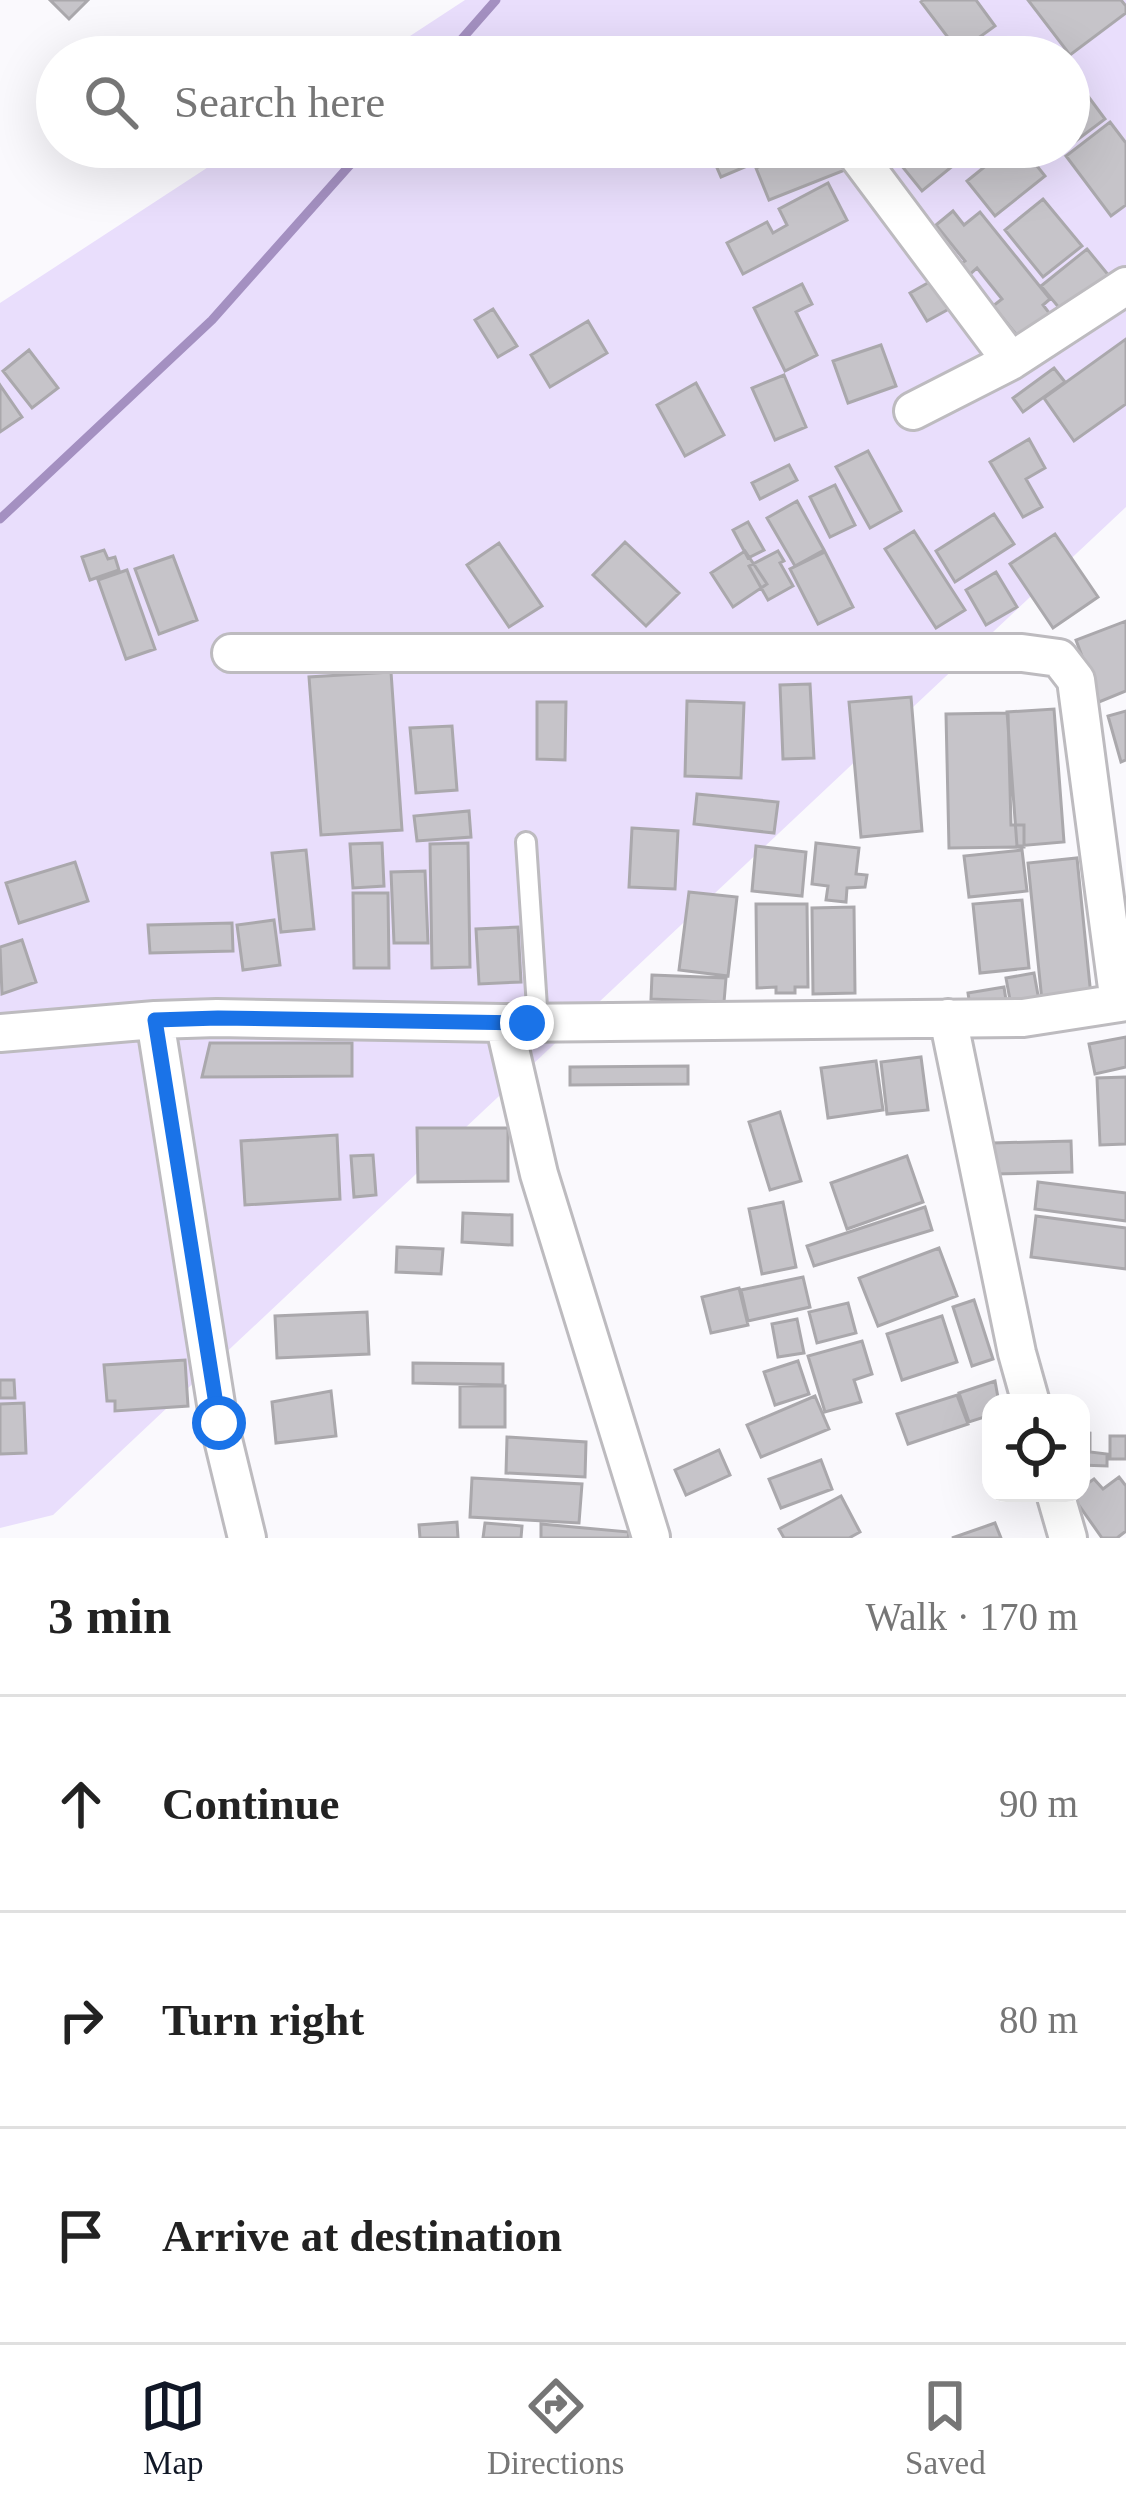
<!DOCTYPE html>
<meta charset="utf-8">
<style>
:root{--surface:#fff;--page:#f2f2f2;--text:#222;--muted:#767676;--line:#e0e0e0;--accent:#111827}
body{margin:0;font-family:"Times New Roman",serif;background:var(--page);color:var(--text)}
.controls{position:absolute;right:36px;bottom:36px;display:grid;overflow:hidden;border-radius:24px;box-shadow:0 12px 48px #0002}
.controls button{width:108px;height:108px;display:grid;place-items:center;padding:0;border:0;border-bottom:3px solid var(--line);background:var(--surface);color:var(--text);font:60px sans-serif}
.stop{position:absolute;width:36px;height:36px;margin:-27px;border:9px solid #1a73e8;border-radius:50%;background:#fff}
.stop.end{background:#1a73e8;border-color:#fff;box-shadow:0 3px 12px #0008}
.list{margin:0;padding:0;list-style:none}
h2{display:flex;justify-content:space-between;align-items:center;height:156px;margin:0;padding:0 48px;font-size:51px}
h2 small{font-size:39px;font-weight:400;color:var(--muted)}
.list li{display:grid;grid-template-columns:78px 1fr auto;gap:36px;align-items:center;box-sizing:border-box;height:216px;padding:0 48px;border-top:3px solid var(--line)}
.list b{display:block;font-size:45px;white-space:nowrap}
.list em{font-size:39px;font-style:normal;color:var(--muted)}
.icon{flex:none;width:66px;height:66px;fill:none;stroke:currentColor;stroke-width:2;stroke-linecap:round;stroke-linejoin:round}
.map{position:relative;flex:none;width:1126px;height:1538px;overflow:hidden}
.search{position:absolute;background:var(--surface);box-shadow:0 12px 48px #0002;left:36px;right:36px;top:36px;height:132px;display:flex;align-items:center;gap:30px;box-sizing:border-box;padding:0 42px;border-radius:66px;color:var(--muted);font-size:45px}
.sheet{height:804px;background:var(--surface)}
nav{display:flex;justify-content:space-around;align-items:center;box-sizing:border-box;height:168px;border-top:3px solid var(--line);background:var(--surface);font-size:33px;color:var(--muted)}
nav a{display:grid;justify-items:center;gap:6px}
nav .on{color:var(--accent)}
.map>svg:first-child{display:block}
.green{fill:#e9defc}
.lines{fill:none;stroke-linecap:round;stroke-linejoin:round}
.stream{stroke:#a490c1;stroke-width:9}
.building{fill:#c6c4c9;stroke:#aaa8ac;stroke-width:3}
.service-casing{stroke:#bdbbbf;stroke-width:24}
.minor-casing{stroke:#bdbbbf;stroke-width:42}
.service{stroke:#fff;stroke-width:18}
.minor{stroke:#fff;stroke-width:36}
.route{stroke:#1a73e8;stroke-width:15}
</style>
<div class="map">
<svg width="1126" height="1538" viewBox="0 0 1126 1538">
<rect width="100%" height="100%" fill="#faf9fd"/>
<!-- green -->
<path class="green" d="M465 0H1126V507L53 1515 0 1528V303L239 147H1069V57H378Z"/>
<g class="lines">
<!-- stream -->
<path class="stream" d="M446 57 496 0
M0 519 212 320 366 147"/>
</g>
<!-- building -->
<path class="building" d="M50 0H88L69 19Z
M923 0H976L995 26 959 52 921 2Z
M1028 0H1121L1126 6V13L1070 55Z
M1079 84 1105 119 1069 146V92Z
M1110 122 1126 143V205L1111 216 1066 156Z
M708 147H792L721 177Z
M807 147 813 163 837 153 845 170 769 200 756 168Z
M923 147H976L922 191 901 165Z
M1009 147H1022L1045 176 995 216 967 181Z
M828 183 847 220 743 274 727 243 767 222 773 233 787 225 779 209Z
M1043 199 1082 246 1043 277 1005 230Z
M953 211 964 225 980 212 1050 299 1043 305 1050 314 1020 339 993 306 1002 299 977 268 968 276 959 265 965 261 936 225Z
M1087 249 1110 277 1065 315 1041 286Z
M933 280 949 309 927 321 910 293Z
M802 284 812 304 796 312 817 355 785 371 754 308Z
M493 309 517 346 498 357 475 320Z
M588 321 607 353 550 387 531 355Z
M1126 339V404L1074 441 1044 398Z
M881 345 896 386 848 403 833 361Z
M29 350 58 388 32 408 3 371Z
M1054 368 1065 382 1023 412 1013 398Z
M784 375 806 427 775 440 752 388Z
M696 383 724 435 685 456 657 405Z
M0 385 22 417 0 432Z
M1029 439 1045 468 1026 479 1042 507 1023 517 990 462Z
M868 451 901 511 870 528 836 467Z
M789 465 797 480 760 499 752 483Z
M835 485 855 525 830 537 810 497Z
M797 501 824 550 795 566 767 518Z
M994 514 1014 544 955 582 936 551Z
M748 522 764 550 748 558 733 530Z
M914 531 965 610 936 628 885 549Z
M1055 534 1098 597 1053 628 1010 564Z
M625 542 679 593 646 626 593 575Z
M499 543 542 606 509 627 467 565Z
M104 550 108 559 115 557 119 570 90 580 82 557Z
M745 551 767 584 733 607 711 573Z
M778 551 784 561 780 563 793 586 768 600 749 566Z
M825 552 853 607 818 624 790 569Z
M173 556 197 620 159 634 135 569Z
M127 570 155 649 126 659 98 580Z
M996 572 1017 607 986 625 966 590Z
M1126 621V691L1099 702 1076 640Z
M391 672 402 830 321 835 309 677Z
M810 684 814 758 783 759 780 685Z
M911 697 922 831 861 837 849 702Z
M687 701 744 703 741 778 685 776Z
M537 702H566L565 760 537 759Z
M1054 709 1064 842 1017 846 1007 712Z
M1126 711V760L1121 762 1108 716Z
M1008 713 1011 825H1024V847L949 848 946 714Z
M452 726 457 790 416 793 410 728Z
M697 794 778 802 774 833 694 824Z
M469 811 471 837 417 841 414 816Z
M632 828 678 831 675 889 629 887Z
M382 843 384 886 353 888 350 844Z
M468 843 470 967 432 968 430 844Z
M816 843 859 848 856 874 867 875 865 887 847 888 846 902 826 900 828 886 812 884Z
M756 846 806 852 802 896 752 891Z
M306 850 314 929 281 932 272 853Z
M1022 850 1027 891 969 897 964 856Z
M1077 858 1091 996 1042 1001 1028 863Z
M75 862 88 901 19 923 6 883Z
M425 871 428 943H394L391 872Z
M689 892 737 897 728 976 679 970Z
M353 893H388L389 968H354Z
M1022 900 1029 968 980 973 973 904Z
M756 904H807L808 987H795V993H776V987L757 988Z
M854 907 855 993 813 994 812 908Z
M274 920 280 965 243 970 237 925Z
M232 923 233 951 150 953 148 925Z
M518 927 521 982 479 984 476 929Z
M22 940 36 982 2 994 0 947Z
M1034 973 1040 1006 1012 1011 1006 978Z
M652 975 726 978 724 1002 651 999Z
M1004 987 1007 1007 971 1013 968 993Z
M1126 1037V1067L1095 1074 1089 1044Z
M210 1043H352V1076L202 1077Z
M921 1057 928 1110 887 1114 881 1062Z
M876 1061 883 1110 828 1118 821 1068Z
M688 1066V1084L570 1085V1067Z
M1126 1077V1144L1100 1145 1097 1078Z
M780 1112 801 1181 770 1190 749 1122Z
M417 1128H508V1181L418 1182Z
M337 1135 340 1199 245 1205 241 1141Z
M1071 1141 1072 1172 994 1174 993 1143Z
M373 1155 376 1195 354 1197 351 1156Z
M907 1156 923 1202 847 1229 831 1183Z
M1038 1182 1126 1193V1221L1035 1209Z
M783 1202 796 1267 762 1274 749 1209Z
M925 1207 932 1230 814 1266 807 1246Z
M463 1213 512 1215V1245L462 1242Z
M1036 1216 1126 1228V1269L1031 1257Z
M397 1247 443 1249 441 1274 396 1272Z
M939 1248 957 1296 878 1326 859 1278Z
M803 1277 810 1307 748 1321 741 1290Z
M739 1288 748 1325 711 1333 702 1297Z
M974 1300 993 1359 972 1366 953 1307Z
M848 1303 856 1333 817 1343 809 1312Z
M367 1312 369 1354 277 1358 275 1316Z
M942 1316 957 1362 902 1380 887 1334Z
M797 1319 804 1353 778 1357 772 1324Z
M862 1341 872 1374 854 1380 861 1402 825 1412 808 1356Z
M185 1360 188 1406 115 1411V1401H107L104 1365Z
M798 1361 809 1394 775 1405 764 1372Z
M413 1363 503 1364V1385L413 1383Z
M0 1380H14L15 1398H0Z
M995 1381 999 1403H991V1415L969 1422 959 1393Z
M460 1386H505V1427H460Z
M331 1391 336 1436 276 1443 272 1402Z
M957 1395 968 1424 908 1444 897 1414Z
M815 1396 829 1429 761 1457 747 1425Z
M24 1403 26 1453 0 1454V1404Z
M1081 1432 1090 1433V1452L1107 1454V1466L1081 1465Z
M1110 1436H1126V1459H1110Z
M507 1437 586 1442 585 1477 506 1473Z
M719 1450 730 1475 686 1495 675 1470Z
M821 1460 832 1489 781 1508 769 1479Z
M1119 1477 1126 1486V1531L1117 1538H1102L1071 1494 1081 1493V1488L1094 1479 1103 1489Z
M472 1478 582 1484 579 1523 470 1517Z
M841 1496 860 1532 849 1538H784L779 1529Z
M457 1522 458 1538H420L419 1525Z
M485 1523 522 1526 521 1538H483Z
M995 1523 1001 1538H952Z
M541 1524 629 1532 628 1538H541Z"/>
<g class="lines">
<!-- service casing -->
<g class="service-casing">
<path id="service" d="M526 842 538 1022"/>
</g>
<!-- minor casing -->
<g class="minor-casing">
<path id="minor" d="M851 147 1011 361
M913 411 1011 361 1126 286
M231 653H1022L1059 658 1076 680 1119 1003
M948 1018 1017 1353 1031 1403
M155 1020 219 1423 247 1538
M504 1023 539 1174 651 1537
M0 1033 155 1020 217 1018 504 1023 1023 1018 1126 1002
M1055 1493 1068 1538"/>
</g>
<!-- service -->
<use href="#service" class="service"/>
<!-- minor -->
<use href="#minor" class="minor"/>
</g>
<g class="lines">
<!-- route -->
<path class="route" d="M219 1423 155 1020 218 1018 527 1023"/>
</g>
</svg>
<div class="controls">
<button><svg class="icon" aria-label="locate" viewBox="0 0 24 24"><circle cx="12" cy="12" r="6"/><path d="M12 2v4M12 18v4M2 12h4M18 12h4"/></svg></button>
</div>
<div class="stop" style="left:219px;top:1423px"></div>
<div class="stop end" style="left:527px;top:1023px"></div>
<div class="search"><svg class="icon" aria-label="search" viewBox="0 0 24 24"><circle cx="10" cy="10" r="6"/><path d="M15 15l6 6"/></svg>Search here</div>
</div>
<section class="sheet">
<h2>3 min<small>Walk · 170 m</small></h2>
<ul class="list">
<li><svg class="icon" aria-label="ahead" viewBox="0 0 24 24"><path d="M12 20V5M6 11l6-6 6 6"/></svg><div><b>Continue</b></div><em>90 m</em></li>
<li><svg class="icon" aria-label="right" viewBox="0 0 24 24"><path d="M7 20v-9h11M14 6l5 5-5 5"/></svg><div><b>Turn right</b></div><em>80 m</em></li>
<li><svg class="icon" aria-label="arrive" viewBox="0 0 24 24"><path d="M6 21V4h12l-3 4 3 4H6"/></svg><div><b>Arrive at destination</b></div></li>
</ul>
</section>
<nav>
<a class="on"><svg class="icon" aria-label="map" viewBox="0 0 24 24"><path d="M3 6l6-2 6 2 6-2v14l-6 2-6-2-6 2zM9 4v14M15 6v14"/></svg>Map</a>
<a><svg class="icon" aria-label="directions" viewBox="0 0 24 24"><path d="M12 3l9 9-9 9-9-9zM9 14v-3h6M13 9l2 2-2 2"/></svg>Directions</a>
<a><svg class="icon" aria-label="saved" viewBox="0 0 24 24"><path d="M7 4h10v16l-5-4-5 4z"/></svg>Saved</a>
</nav>
